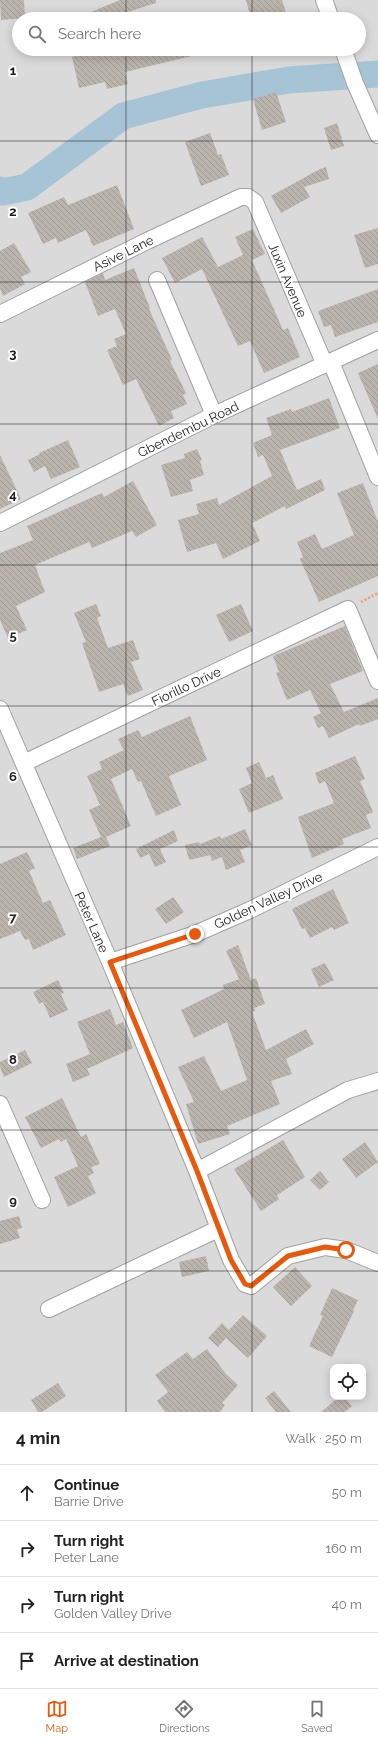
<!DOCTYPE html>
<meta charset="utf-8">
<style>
:root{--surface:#fff;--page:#f2f2f2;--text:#202124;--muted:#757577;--line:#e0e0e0;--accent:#ea580c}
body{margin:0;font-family:Raleway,sans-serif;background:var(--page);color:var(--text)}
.controls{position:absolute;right:12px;bottom:12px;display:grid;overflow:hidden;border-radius:8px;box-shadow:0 2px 10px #0003}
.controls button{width:36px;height:36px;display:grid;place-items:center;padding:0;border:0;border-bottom:1px solid var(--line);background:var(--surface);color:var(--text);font:20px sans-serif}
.stop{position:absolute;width:12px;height:12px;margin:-9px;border:3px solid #ea580c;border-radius:50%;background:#fff}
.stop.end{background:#ea580c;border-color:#fff;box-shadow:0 1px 4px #0008}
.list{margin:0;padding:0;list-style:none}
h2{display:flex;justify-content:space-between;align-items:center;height:52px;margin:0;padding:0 16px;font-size:17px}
h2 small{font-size:13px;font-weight:400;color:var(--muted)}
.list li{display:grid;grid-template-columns:26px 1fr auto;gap:12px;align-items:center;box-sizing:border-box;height:56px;padding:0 16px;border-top:1px solid var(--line)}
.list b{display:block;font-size:15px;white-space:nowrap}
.list p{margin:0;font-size:13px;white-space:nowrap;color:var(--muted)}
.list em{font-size:13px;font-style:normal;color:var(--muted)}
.icon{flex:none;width:22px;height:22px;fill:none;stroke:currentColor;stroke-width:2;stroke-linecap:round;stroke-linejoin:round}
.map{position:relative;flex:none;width:378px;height:1412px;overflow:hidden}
.search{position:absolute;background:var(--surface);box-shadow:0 2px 10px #0003;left:12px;right:12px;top:12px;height:44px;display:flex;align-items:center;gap:10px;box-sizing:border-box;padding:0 14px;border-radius:22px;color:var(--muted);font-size:15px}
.sheet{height:276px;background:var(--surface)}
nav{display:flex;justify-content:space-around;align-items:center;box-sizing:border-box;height:56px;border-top:1px solid var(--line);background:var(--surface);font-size:11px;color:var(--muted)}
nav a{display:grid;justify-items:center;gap:2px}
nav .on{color:var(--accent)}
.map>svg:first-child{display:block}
.residential{fill:#dbdada;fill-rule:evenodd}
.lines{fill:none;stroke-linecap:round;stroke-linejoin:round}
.river{stroke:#a7c4d7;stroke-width:27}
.building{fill:url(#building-back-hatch)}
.street-casing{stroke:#a1a1a1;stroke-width:18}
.path{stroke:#ee9673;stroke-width:2.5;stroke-dasharray:2 2;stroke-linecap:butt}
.street{stroke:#fff;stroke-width:16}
.route{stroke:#ea580c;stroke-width:5}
.grid{fill:none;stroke:#1d1d1d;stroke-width:1;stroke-opacity:0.55}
.labels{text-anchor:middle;stroke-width:4;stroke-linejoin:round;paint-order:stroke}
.street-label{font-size:13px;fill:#1d1d1d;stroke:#fff}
.grid-label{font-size:13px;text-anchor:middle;font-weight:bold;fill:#1d1d1d;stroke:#fff;stroke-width:4;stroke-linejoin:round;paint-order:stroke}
</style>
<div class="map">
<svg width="378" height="1412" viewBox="0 0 378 1412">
<defs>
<pattern id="building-back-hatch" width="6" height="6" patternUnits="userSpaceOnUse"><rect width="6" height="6" fill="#bab4ad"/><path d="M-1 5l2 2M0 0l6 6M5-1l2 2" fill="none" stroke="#9f9a94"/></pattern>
</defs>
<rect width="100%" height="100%" fill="#edece3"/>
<!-- residential -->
<path class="residential" d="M0 0H378V1412H0ZM19 19H359V49H19ZM333 1367H363V1397H333Z"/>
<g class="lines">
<!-- river -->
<path class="river" d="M0 190 3 192 27 187 123 116 202 95 289 80 378 74"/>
</g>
<!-- building -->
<path class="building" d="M0 0H24L25 18 1 20Z
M120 0H156V3L112 17 113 19H74Z
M246 0H282L288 19H251Z
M82 49H199L200 54 125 72 128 84 107 89 105 82 79 88 72 57 83 54Z
M276 92 286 122 262 130 253 99Z
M337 123 344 146 331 150 324 128Z
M210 133 218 155 221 154 229 175 201 186 185 142Z
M326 167 329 179 304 187 310 197 281 213 271 196 318 170Z
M117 185 134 229 93 246 86 230 58 243 56 238 43 244 28 213 64 197 68 205Z
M378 228V264L365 268 354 235Z
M253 229 265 254 252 260 283 330 288 328 300 357 264 373 250 341 238 346 202 269 175 283 162 258 202 237 218 267 243 255 235 237Z
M14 243 31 272 21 277 25 284 3 296 0 288V251Z
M134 268 150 308 149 309 172 360 170 361 186 393 183 395 187 404 171 411 174 418 159 426 136 379 123 385 107 350 117 346 114 339 126 334 115 309 98 316 85 282 103 273 105 280Z
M378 289V322L335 337 331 325 324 327 318 311Z
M378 364V419L358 373Z
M329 398 340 428 280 450 297 490 321 479 325 490 286 509 285 506 252 523 260 541 223 559 216 543 187 552 178 520 199 514 196 504 217 498 219 505 272 476 263 455 258 457 253 443 272 435 266 418 291 409 292 412Z
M68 440 80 467 51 479 45 466 34 472 28 460 40 454 39 453Z
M197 449 202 460 200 461 204 475 190 480 193 491 171 497 161 465 185 458 184 454Z
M0 455 21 499 0 509Z
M133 481 157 525 136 537 132 531 92 548 89 542 35 565 45 592 16 606 27 630 8 638 0 620V553L33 540 27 526 102 493 104 497Z
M363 483 378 522V576L319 602 300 559 303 557 297 542 315 534 322 549 354 535 337 493Z
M96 604 101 616 97 618 108 648 133 640 140 659 131 662 143 690 128 696 123 684 99 692 82 643 86 642 74 613Z
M241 604 253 631 229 642 216 615Z
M345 626 363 671 330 684 344 712 378 698V719L360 726 359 724 329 738 323 726 318 728 313 717 321 713 310 690 287 700 276 673 279 672 273 656Z
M190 716 207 760 169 776 181 805 156 816 141 781 138 782 132 769 111 779 131 826 106 837 110 846 77 859 73 848 101 837 89 810 100 805 87 776 102 769 99 762 124 750 118 739 138 730 142 737Z
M355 756 365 779 360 781 373 812 366 815 371 828 342 839 344 844 312 858 298 817 334 803 325 781 319 784 315 773Z
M259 762 266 778 273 775 283 799 249 813 239 789 252 783 246 768Z
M245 829 252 845 240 850 245 862 226 870 222 857 212 861 210 855 189 860 185 845 199 842 200 844 220 836 221 839Z
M174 830 178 841 160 849 166 862 155 867 149 854 140 858 136 849Z
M27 852 35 868 29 871 43 903 50 900 66 935 33 950 29 939 25 940 20 931 0 939V864Z
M333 889 349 923 334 930 332 927 310 938 305 928 302 929 292 909Z
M173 897 184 912 166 924 155 909Z
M238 945 251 980 256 978 265 1004 254 1008 255 1011 252 1012 266 1050 306 1029 314 1044 286 1059 292 1074 271 1081 280 1104 227 1126 230 1134 198 1144 186 1104 194 1102 178 1067 204 1056 221 1091 247 1080 227 1022 194 1038 181 1010 224 989 223 985 239 979 226 951Z
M325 963 334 980 319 987 311 969Z
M58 980 64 993 61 994 68 1010 50 1018 43 1002 39 1004 33 992Z
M110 1009 116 1025 123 1022 133 1048 87 1069 90 1075 73 1082 66 1064 90 1054 77 1022Z
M25 1050 32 1063 4 1077 0 1067V1062Z
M62 1098 81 1137 86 1134 100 1164 91 1167 94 1173 88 1176 96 1193 68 1207 54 1177 78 1166 66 1139 61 1142 59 1139 41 1148 25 1117Z
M283 1140 305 1177 277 1195 279 1199 261 1211 234 1169Z
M365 1142 378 1162 356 1178 342 1159Z
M320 1171 329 1182 320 1190 310 1180Z
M19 1216 22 1228 17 1229 20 1238 0 1244V1221Z
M206 1256 209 1271 182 1277 179 1262Z
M295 1267 312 1286 291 1306 273 1287Z
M332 1288 358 1300 353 1310 354 1311 332 1357 309 1346 323 1316 320 1315Z
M243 1315 267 1336 248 1358 226 1338 218 1347 208 1338 222 1323 229 1330Z
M207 1349 226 1374 238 1385 222 1403 225 1405 220 1412H165L157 1401 168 1392 155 1375 187 1352 193 1359Z
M58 1383 66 1396 42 1412H38L31 1400Z
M274 1391 291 1412H276L265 1398Z
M339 1397H344L352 1406 345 1412H321Z"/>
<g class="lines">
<!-- street casing -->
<g class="street-casing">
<path id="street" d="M324 0 331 19
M343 49 355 83 378 135
M157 280 214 415
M0 314 147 241 241 197H248L255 202 325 365
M331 362 378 477
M0 523 214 415 378 340
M0 709 110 962 197 1171 231 1260 245 1284 251 1286 288 1256 325 1247 346 1250 378 1263
M24 763 348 609 378 681
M110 962 195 934 250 910 378 847
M0 1104 42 1200
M197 1171 348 1090 378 1081
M49 1309 218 1229"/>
</g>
<!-- path -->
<path class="path" d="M361 602 378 593"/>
<!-- street -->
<use href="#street" class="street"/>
</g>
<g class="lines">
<!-- route -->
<path class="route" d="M195 934 110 962 197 1171 231 1260 245 1284 251 1286 288 1256 325 1247 346 1250"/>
</g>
<!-- grid -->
<path class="grid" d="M126 0V19M252 0V19M126 49V1412M252 49V1412M0 141H378M0 282H378M0 424H378M0 565H378M0 706H378M0 847H378M0 988H378M0 1130H378M0 1271H378"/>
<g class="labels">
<!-- street labels -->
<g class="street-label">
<text transform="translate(123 253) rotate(-26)" y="5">Asive Lane</text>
<text transform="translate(288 280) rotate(67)" y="5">Juxin Avenue</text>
<text transform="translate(188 429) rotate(-26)" y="5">Gbendembu Road</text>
<text transform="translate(186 686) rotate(-25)" y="5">Fiorillo Drive</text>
<text transform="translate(268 900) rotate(-25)" y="5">Golden Valley Drive</text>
<text transform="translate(92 922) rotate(66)" y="5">Peter Lane</text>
</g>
</g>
<g class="grid-label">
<text x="13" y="75">1</text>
<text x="13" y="216">2</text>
<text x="13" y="358">3</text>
<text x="13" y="499">4</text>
<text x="13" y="640">5</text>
<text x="13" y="781">6</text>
<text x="13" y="922">7</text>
<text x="13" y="1064">8</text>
<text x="13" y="1205">9</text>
</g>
</svg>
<div class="controls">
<button><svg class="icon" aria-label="locate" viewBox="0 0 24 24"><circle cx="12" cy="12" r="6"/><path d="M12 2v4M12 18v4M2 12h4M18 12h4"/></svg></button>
</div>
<div class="stop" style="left:346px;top:1250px"></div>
<div class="stop end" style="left:195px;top:934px"></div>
<div class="search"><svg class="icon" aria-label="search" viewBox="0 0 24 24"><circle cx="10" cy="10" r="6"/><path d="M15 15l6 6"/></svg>Search here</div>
</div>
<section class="sheet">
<h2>4 min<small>Walk · 250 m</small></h2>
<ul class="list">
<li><svg class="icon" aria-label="ahead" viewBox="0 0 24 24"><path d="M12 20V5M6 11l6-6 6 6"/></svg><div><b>Continue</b><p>Barrie Drive</p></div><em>50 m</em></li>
<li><svg class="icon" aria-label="right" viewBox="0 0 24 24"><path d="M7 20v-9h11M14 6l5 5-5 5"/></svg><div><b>Turn right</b><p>Peter Lane</p></div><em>160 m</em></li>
<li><svg class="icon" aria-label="right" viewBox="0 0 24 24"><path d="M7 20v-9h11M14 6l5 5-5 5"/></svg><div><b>Turn right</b><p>Golden Valley Drive</p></div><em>40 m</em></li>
<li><svg class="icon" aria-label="arrive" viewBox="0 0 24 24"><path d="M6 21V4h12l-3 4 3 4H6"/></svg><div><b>Arrive at destination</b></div></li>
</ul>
</section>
<nav>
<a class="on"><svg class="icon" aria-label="map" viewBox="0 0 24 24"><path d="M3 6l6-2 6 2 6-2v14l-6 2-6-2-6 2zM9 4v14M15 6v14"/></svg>Map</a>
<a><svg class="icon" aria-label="directions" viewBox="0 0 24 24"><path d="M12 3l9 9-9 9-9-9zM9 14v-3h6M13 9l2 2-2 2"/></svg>Directions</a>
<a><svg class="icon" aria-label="saved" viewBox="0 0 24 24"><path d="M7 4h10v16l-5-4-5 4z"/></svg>Saved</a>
</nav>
